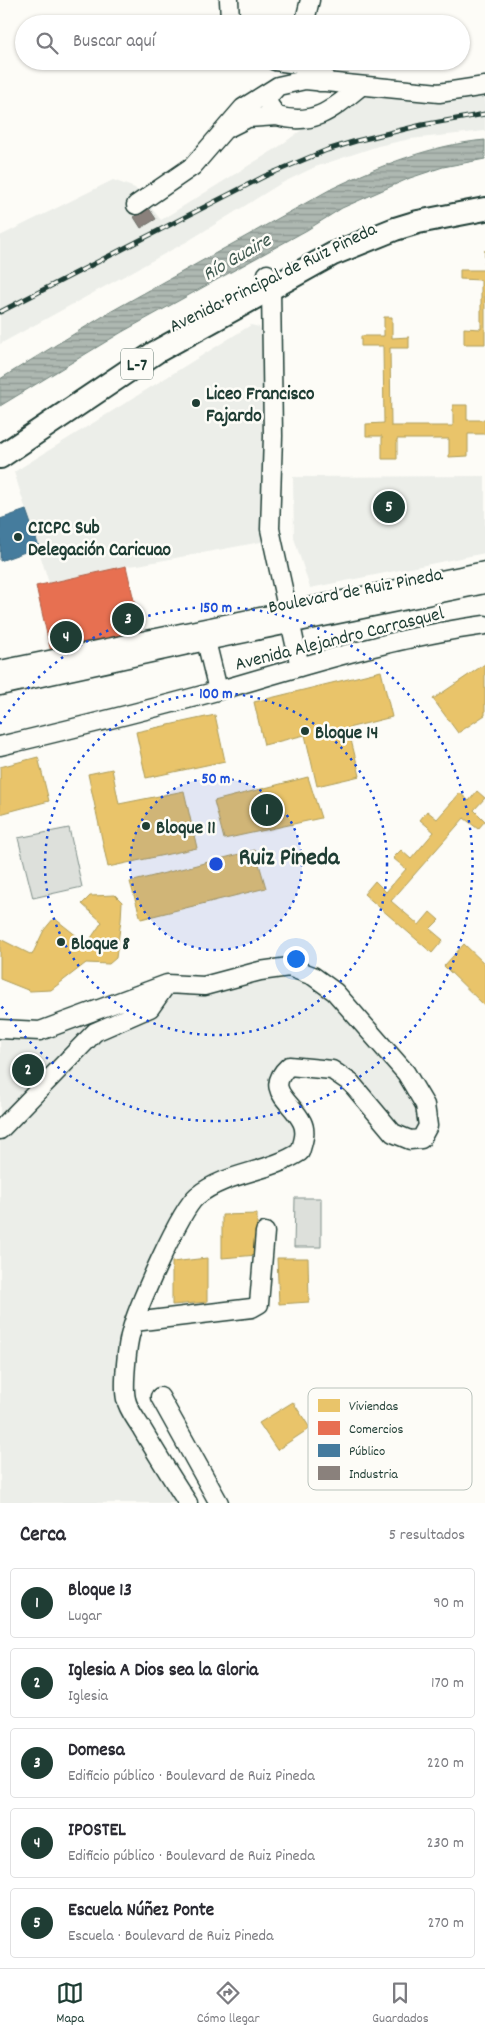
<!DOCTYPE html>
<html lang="es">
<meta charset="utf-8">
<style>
:root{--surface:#fff;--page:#f7f7f7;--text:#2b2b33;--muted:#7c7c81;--line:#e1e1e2;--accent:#1f3d34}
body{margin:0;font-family:Dekko,sans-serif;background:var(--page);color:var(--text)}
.you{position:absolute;left:295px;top:958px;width:18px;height:18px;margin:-12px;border:4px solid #fff;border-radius:50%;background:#1a73e8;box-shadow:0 0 0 8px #1a73e833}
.badge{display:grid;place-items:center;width:32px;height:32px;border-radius:50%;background:var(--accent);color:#fff;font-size:16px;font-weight:700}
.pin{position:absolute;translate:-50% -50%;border:2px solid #fff;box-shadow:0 1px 5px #0006}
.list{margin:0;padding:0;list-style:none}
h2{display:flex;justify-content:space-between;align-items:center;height:65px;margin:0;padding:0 20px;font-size:21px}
h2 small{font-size:16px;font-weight:400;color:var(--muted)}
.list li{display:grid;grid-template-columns:32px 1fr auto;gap:15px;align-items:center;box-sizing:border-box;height:70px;margin:0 10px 10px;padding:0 10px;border:1px solid var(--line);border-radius:5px}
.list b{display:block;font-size:19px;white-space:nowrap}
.list p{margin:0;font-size:16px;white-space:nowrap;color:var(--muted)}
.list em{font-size:16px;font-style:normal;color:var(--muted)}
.icon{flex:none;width:28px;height:28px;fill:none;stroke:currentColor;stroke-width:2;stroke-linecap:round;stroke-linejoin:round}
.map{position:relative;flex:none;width:485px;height:1503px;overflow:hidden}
.search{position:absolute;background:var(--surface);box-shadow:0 1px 4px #0004;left:15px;right:15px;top:15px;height:55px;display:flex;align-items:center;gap:12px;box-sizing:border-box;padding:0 18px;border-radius:28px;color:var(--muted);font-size:19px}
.sheet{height:465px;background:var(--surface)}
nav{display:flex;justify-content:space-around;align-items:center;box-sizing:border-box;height:70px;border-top:1px solid var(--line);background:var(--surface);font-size:14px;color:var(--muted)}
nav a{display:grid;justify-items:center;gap:2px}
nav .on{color:var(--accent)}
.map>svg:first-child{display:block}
.built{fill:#eceee9}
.green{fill:#dde0db;stroke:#7e8e88}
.water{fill:url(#water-rules);stroke:#75877f}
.homes{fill:#e9c46a;stroke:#ac9c5a}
.shops{fill:#e76f51;stroke:#ab6048}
.public{fill:#457b9d;stroke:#3a687e}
.industry{fill:#8a817c;stroke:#6a6d66}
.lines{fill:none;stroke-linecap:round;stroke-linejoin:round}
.minor-casing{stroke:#1f3d34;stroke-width:21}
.major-casing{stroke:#1f3d34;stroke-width:26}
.minor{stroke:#fdfcf7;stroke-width:18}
.major{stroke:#fdfcf7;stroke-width:22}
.rail-casing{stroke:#1f3d34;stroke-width:5}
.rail{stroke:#fdfcf7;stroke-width:3;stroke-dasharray:9;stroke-linecap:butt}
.ring{fill:none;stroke:#1d4ed8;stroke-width:2.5;stroke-dasharray:2.5 5}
.poi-dot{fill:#1f3d34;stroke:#fdfcf7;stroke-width:2}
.labels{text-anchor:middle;stroke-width:5;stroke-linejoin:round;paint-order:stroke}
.shield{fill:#fdfcf7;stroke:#62766e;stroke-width:1}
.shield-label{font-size:18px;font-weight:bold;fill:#1f3d34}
.street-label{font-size:19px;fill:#1f3d34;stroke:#fdfcf7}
.poi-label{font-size:19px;font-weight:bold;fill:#1f3d34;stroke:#fdfcf7;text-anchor:start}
.water-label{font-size:20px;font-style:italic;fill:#435c53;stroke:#fdfcf7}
.district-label{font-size:24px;font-weight:bold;fill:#1f3d34;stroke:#fdfcf7}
.key{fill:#fdfcf7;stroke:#bac3bc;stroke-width:1}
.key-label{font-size:14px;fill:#1f3d34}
.centre{fill:#1d4ed8;stroke:#fdfcf7;stroke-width:2.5}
.ring-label{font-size:15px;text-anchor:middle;font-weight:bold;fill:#1d4ed8;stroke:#fdfcf7;stroke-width:5;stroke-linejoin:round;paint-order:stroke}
</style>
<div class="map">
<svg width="485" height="1503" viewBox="0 0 485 1503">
<defs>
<pattern id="water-rules" width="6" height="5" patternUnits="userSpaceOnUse" patternTransform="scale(1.25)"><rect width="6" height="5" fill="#aeb8b1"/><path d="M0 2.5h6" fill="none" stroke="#8d9791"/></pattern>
</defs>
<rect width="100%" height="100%" fill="#fdfcf7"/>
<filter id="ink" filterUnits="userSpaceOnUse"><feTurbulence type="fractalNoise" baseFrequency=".02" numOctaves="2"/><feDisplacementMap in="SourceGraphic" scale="10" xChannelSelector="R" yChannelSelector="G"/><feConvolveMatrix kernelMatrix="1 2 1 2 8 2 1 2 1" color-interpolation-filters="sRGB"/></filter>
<g filter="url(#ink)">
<!-- built -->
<path class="built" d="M361 86H485V131L410 139 378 146 315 167 280 184 188 241 0 344V236L113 180 135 188 161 220 277 148Z
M251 325 259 327 265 333 266 541 138 565 126 566 49 583 14 472Z
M485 476V553L310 588 294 538 293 477Z
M260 971 313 976 406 1073 428 1126 410 1140 332 1070 280 1074 302 1122 300 1152 196 1197 136 1314 126 1383 188 1503H0V1029L40 1031 97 1010Z"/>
<!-- green -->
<path class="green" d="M69 828 82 887 33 898 18 838Z
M295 1198H321V1247H294Z"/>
<!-- water -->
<path class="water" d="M485 140V159L443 167 410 178 342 208 307 230 122 332 0 406V379L110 312 331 189C379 166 431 145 485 140Z"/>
<!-- homes -->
<path class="homes" d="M485 250V344H464V328L481 329V280L460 279V270H484Z
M384 317H392V338L409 337V348H390L391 426H453V405H467V420H485V434H468V456L449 457V439H397V459H382V436H366V424L384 423 383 346H361V336H384Z
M485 664V715L458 733 433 699Z
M381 671 392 717 348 728 360 776 317 786 305 735 264 745 254 702Z
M215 715 225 761 146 778 136 732Z
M38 757 49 801 0 814V767Z
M112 769 119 804 184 791 197 848 108 867 88 774Z
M308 777 321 818 224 839 214 801Z
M477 791 485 798 474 810 485 821 478 829 464 818 391 901 419 925 430 912 439 920 430 929 443 940 432 953 364 894 375 881 386 892 406 869 393 858 401 850 411 859 434 832 420 820 427 811 437 819 460 793 469 801Z
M255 850 266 888 141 919 130 882Z
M115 895 122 902 121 920 116 958 109 964 86 963 51 990 30 991 0 979V939L32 955 44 930 54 918 87 944 102 922 82 904 90 896Z
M464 944 485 964V1006L444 966Z
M257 1214V1255L222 1258V1215Z
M207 1258V1302L172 1305V1262Z
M277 1258H308L309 1302 279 1304Z
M293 1402 310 1428 277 1450 259 1423Z"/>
<!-- shops -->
<path class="shops" d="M126 566 141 631 51 652 36 586Z"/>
<!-- public -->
<path class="public" d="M26 510 39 547 0 561V519Z"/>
<!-- industry -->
<path class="industry" d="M148 207 156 219 141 228 134 217Z"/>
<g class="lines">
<!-- minor casing -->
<g class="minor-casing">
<path id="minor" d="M229 0 230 19 234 24
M304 24 310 0
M275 61 320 67 325 79 320 82
M277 87 268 97 269 105 277 116C315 127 334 108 361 86
M228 128 248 118 277 116
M136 205 193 166 243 108 278 86 305 80 439 93 485 86
M267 274 271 287 273 436 270 529 300 667
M206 641 218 690
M0 670 485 571
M0 686 206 641 485 584
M0 746C75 728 150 710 224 689 310 664 396 637 485 625
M0 1029 40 1031 167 984 204 986 260 971 289 967 313 976 335 992 406 1073 425 1105 428 1126 421 1139 410 1140 393 1133 351 1083 332 1070 289 1066C263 1090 291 1100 302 1122 307 1132 303 1142 300 1152 268 1173 226 1172 197 1196 180 1210 137 1308 131 1332 127 1344 123 1387 126 1399 128 1410 137 1420 142 1429 157 1454 172 1479 188 1503
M0 1130 95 1032 150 1008 167 984
M134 1322 252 1308 259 1304 265 1232
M160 1397 219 1503"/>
</g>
<!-- major casing -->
<g class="major-casing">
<path id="major" d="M0 457 156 352 333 254 395 229 418 222 485 209"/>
</g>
<!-- minor -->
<use href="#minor" class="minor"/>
<!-- major -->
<use href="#major" class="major"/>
<!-- rail casing -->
<g class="rail-casing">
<path id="rail" d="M0 312 265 176 327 150 356 141 422 125 485 114"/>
</g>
<!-- rail -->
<use href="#rail" class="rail"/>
</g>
</g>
<!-- distance rings -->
<circle cx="216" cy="864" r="86" fill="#1d4ed8" fill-opacity=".12"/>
<g class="ring">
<circle cx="216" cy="864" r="86"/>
<circle cx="216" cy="864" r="171"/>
<path d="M0 724A257 257 0 1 1 0 1004"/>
</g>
<!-- markers -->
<g class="poi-dot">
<circle cx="196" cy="403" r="5"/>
<circle cx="18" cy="537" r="5"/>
<circle cx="305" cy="731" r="5"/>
<circle cx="146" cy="826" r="5"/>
<circle cx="61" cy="942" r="5"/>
</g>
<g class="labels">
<!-- shield labels -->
<rect class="shield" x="121" y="348.5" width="32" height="31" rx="4"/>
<g class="shield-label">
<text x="137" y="370">L-7</text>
</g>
<!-- street labels -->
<g class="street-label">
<text transform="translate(272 276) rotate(-26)" y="7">Avenida Principal de Ruiz Pineda</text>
<text transform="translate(355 589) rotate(-11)" y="7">Boulevard de Ruiz Pineda</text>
<text transform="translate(339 637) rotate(-14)" y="7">Avenida Alejandro Carrasquel</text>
</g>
<!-- poi labels -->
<g class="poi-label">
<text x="206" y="399">Liceo Francisco<tspan x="206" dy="22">Fajardo</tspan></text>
<text x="28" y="533">CICPC Sub<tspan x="28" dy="22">Delegación Caricuao</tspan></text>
<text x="315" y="738">Bloque 14</text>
<text x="156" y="833">Bloque 11</text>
<text x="71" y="949">Bloque 8</text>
</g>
<!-- water labels -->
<g class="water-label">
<text transform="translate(236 256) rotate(-30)" y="7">Río Guaire</text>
</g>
<!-- district labels -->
<g class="district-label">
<text x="289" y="864">Ruiz Pineda</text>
</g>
</g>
<!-- legend -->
<rect x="308" y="1388" width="164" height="102" rx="8" class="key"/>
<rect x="318" y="1399" width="22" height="13" fill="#e9c46a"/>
<rect x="318" y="1421" width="22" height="14" fill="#e76f51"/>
<rect x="318" y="1444" width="22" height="13" fill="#457b9d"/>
<rect x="318" y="1466" width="22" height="14" fill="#8a817c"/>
<g class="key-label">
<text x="349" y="1410">Viviendas</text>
<text x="349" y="1433">Comercios</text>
<text x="349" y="1455">Público</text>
<text x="349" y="1478">Industria</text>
</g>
<circle cx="216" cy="864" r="8" class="centre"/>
<g class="ring-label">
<text x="216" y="612">150 m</text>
<text x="216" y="698">100 m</text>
<text x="216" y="783">50 m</text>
</g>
</svg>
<div class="you"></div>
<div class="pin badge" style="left:267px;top:810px">1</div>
<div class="pin badge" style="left:28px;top:1070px">2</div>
<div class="pin badge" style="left:128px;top:619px">3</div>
<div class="pin badge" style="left:66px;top:637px">4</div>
<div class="pin badge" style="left:389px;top:507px">5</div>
<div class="search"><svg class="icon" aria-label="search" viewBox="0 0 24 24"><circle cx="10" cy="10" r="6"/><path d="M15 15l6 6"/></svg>Buscar aquí</div>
</div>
<section class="sheet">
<h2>Cerca<small>5 resultados</small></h2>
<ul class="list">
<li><span class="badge">1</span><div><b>Bloque 13</b><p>Lugar</p></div><em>90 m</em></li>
<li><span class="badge">2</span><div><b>Iglesia A Dios sea la Gloria</b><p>Iglesia</p></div><em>170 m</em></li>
<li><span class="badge">3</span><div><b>Domesa</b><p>Edificio público · Boulevard de Ruiz Pineda</p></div><em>220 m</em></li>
<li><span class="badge">4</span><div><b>IPOSTEL</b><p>Edificio público · Boulevard de Ruiz Pineda</p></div><em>230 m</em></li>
<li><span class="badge">5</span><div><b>Escuela Núñez Ponte</b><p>Escuela · Boulevard de Ruiz Pineda</p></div><em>270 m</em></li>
</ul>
</section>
<nav>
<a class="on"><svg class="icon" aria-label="map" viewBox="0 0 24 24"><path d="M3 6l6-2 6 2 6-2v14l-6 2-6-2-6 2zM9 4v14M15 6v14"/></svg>Mapa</a>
<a><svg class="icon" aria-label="directions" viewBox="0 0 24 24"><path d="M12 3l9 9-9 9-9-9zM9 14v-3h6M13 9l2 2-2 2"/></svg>Cómo llegar</a>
<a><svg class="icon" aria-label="saved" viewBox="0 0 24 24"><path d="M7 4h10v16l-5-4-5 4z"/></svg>Guardados</a>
</nav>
